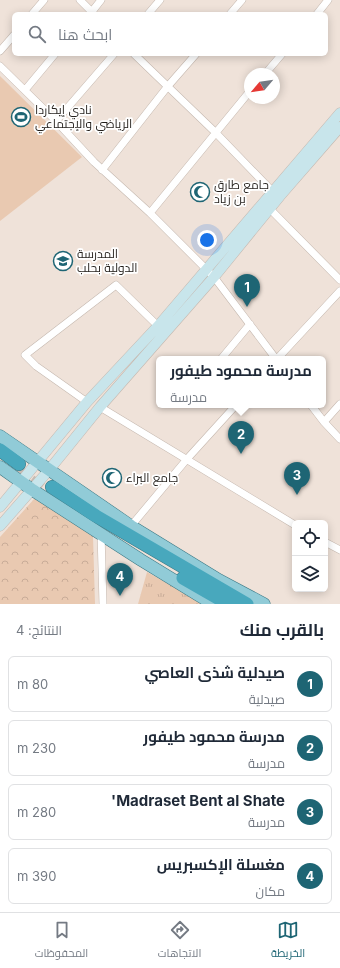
<!DOCTYPE html>
<html lang="ar">
<meta charset="utf-8">
<style>
:root{--surface:#fff;--page:#f6f6f7;--text:#1f2937;--muted:#747a83;--line:#e0e1e3;--accent:#1e6574}
body{margin:0;font-family:Inter,Cairo,sans-serif;background:var(--page);color:var(--text);direction:rtl}
.controls{position:absolute;right:12px;bottom:12px;display:grid;overflow:hidden;border-radius:6px;box-shadow:0 2px 10px #0003}
.controls button{width:36px;height:36px;display:grid;place-items:center;padding:0;border:0;border-bottom:1px solid var(--line);background:var(--surface);color:var(--text);font:20px sans-serif}
.compass{position:absolute;left:244px;top:68px;width:36px;height:36px;border-radius:50%;background:var(--surface);box-shadow:0 2px 10px #0003;rotate:241deg}
.you{position:absolute;left:207px;top:240px;width:14px;height:14px;margin:-10px;border:3px solid #fff;border-radius:50%;background:#1a73e8;box-shadow:0 0 0 6px #1a73e833}
.badge{display:grid;place-items:center;width:26px;height:26px;border-radius:50%;background:var(--accent);color:#fff;font-size:13px;font-weight:700}
.pin{position:absolute;translate:-50% -33px;filter:drop-shadow(0 1px 2px #0008)}
.pin::after{content:'';position:absolute;top:21px;width:14px;height:12px;background:inherit;clip-path:polygon(0 0,100% 0,50% 100%)}
.popup{position:absolute;left:156px;top:356px;width:170px;height:52px;box-sizing:border-box;display:grid;place-content:center;border-radius:6px;background:var(--surface);filter:drop-shadow(0 1px 3px #0005);font-size:13px;white-space:nowrap;color:var(--muted)}
.popup b{font-size:15px;color:var(--text)}
.popup::after{content:'';position:absolute;left:50%;top:100%;margin-left:-8px;border:8px solid transparent;border-top-color:var(--surface)}
.list{margin:0;padding:0;list-style:none}
h2{display:flex;justify-content:space-between;align-items:center;height:52px;margin:0;padding:0 16px;font-size:17px}
h2 small{font-size:13px;font-weight:400;color:var(--muted)}
.list li{display:grid;grid-template-columns:26px 1fr auto;gap:12px;align-items:center;box-sizing:border-box;height:56px;margin:0 8px 8px;padding:0 8px;border:1px solid var(--line);border-radius:6px}
.list b{display:block;font-size:15px;white-space:nowrap}
.list p{margin:0;font-size:13px;white-space:nowrap;color:var(--muted)}
.list em{font-size:13px;font-style:normal;color:var(--muted)}
.icon{flex:none;width:22px;height:22px;fill:none;stroke:currentColor;stroke-width:2;stroke-linecap:round;stroke-linejoin:round}
.map{position:relative;flex:none;width:340px;height:604px;overflow:hidden;direction:ltr}
.search{position:absolute;background:var(--surface);box-shadow:0 2px 10px #0003;left:12px;right:12px;top:12px;height:44px;display:flex;align-items:center;gap:10px;box-sizing:border-box;padding:0 14px;border-radius:6px;color:var(--muted);font-size:15px}
.sheet{height:308px;background:var(--surface)}
nav{display:flex;justify-content:space-around;align-items:center;box-sizing:border-box;height:56px;border-top:1px solid var(--line);background:var(--surface);font-size:11px;color:var(--muted)}
nav a{display:grid;justify-items:center;gap:2px}
nav .on{color:var(--accent)}
.map>svg:first-child{display:block}
.grass{fill:url(#grass-tufts)}
.park{fill:url(#park-crowns)}
.pitch{fill:#e9c9b1}
.lines{fill:none;stroke-linecap:round;stroke-linejoin:round}
.highway-tunnel{stroke:#c6bbb3;stroke-width:13;stroke-dasharray:13 6;stroke-linecap:butt}
.street-casing{stroke:#c5b8af;stroke-width:8}
.secondary-casing{stroke:#c5b8af;stroke-width:11}
.primary-casing{stroke:#3b7884;stroke-width:13}
.highway-casing{stroke:#3b7884;stroke-width:14}
.street{stroke:#fff;stroke-width:7}
.secondary{stroke:#c8e5eb;stroke-width:10}
.primary{stroke:#91cbd7;stroke-width:12}
.highway{stroke:#48a8bd;stroke-width:13}
.labels{text-anchor:middle;stroke-width:3.5;stroke-linejoin:round;paint-order:stroke}
.poi-label{font-size:12px;fill:#231f1b;stroke:#fff;text-anchor:start}
</style>
<div class="map">
<svg width="340" height="604" viewBox="0 0 340 604">
<defs>
<pattern id="grass-tufts" width="24" height="20" patternUnits="userSpaceOnUse"><rect width="24" height="20" fill="#e9c9b1"/><path d="M3 7l-1-3M5 7V3M7 7l1-3M15 17l-1-3M17 17v-4M19 17l1-3" fill="none" stroke="#c8ac98"/></pattern>
<pattern id="park-crowns" width="20" height="18" patternUnits="userSpaceOnUse"><rect width="20" height="18" fill="#e9c9b1"/><path d="M2 6a3 3 0 1 1 6 0M12 15a3 3 0 1 1 6 0" fill="none" stroke="#c8ac98"/></pattern>
</defs>
<rect width="100%" height="100%" fill="#efe2d9"/>
<!-- grass -->
<path class="grass" d="M147 572 205 604H138Z"/>
<!-- park -->
<path class="park" d="M35 498 93 536 95 604H0V537Z"/>
<!-- pitch -->
<path class="pitch" d="M0 76 82 157 0 221Z"/>
<g class="lines">
<!-- highway-tunnel -->
<path class="highway-tunnel" d="M15 470 49 494"/>
<!-- street casing -->
<g class="street-casing">
<path id="street" d="M80 0 94 14
M32 14 44 0
M90 14 101 0
M148 14 160 0
M230 14 242 0
M317 14 328 0
M0 51 14 35
M134 54 215 132 273 192
M0 66 56 121 94 162 150 213 214 277 276 359
M265 74 282 54
M25 90 55 54
M56 121 114 54
M102 170 168 86 196 54
M270 209 340 280
M150 213 250 91
M221 359 250 324
M277 359 340 291
M87 402 36 366 25 355 116 285 158 326
M311 405 324 422 340 439
M100 407 295 525
M324 422 340 404
M131 526 187 459 236 405
M101 533 103 604
M325 542 340 550"/>
</g>
<!-- secondary casing -->
<g class="secondary-casing">
<path id="secondary" d="M0 507 87 402 158 326 340 113
M0 526 49 470 100 407 214 277 280 196 340 127"/>
</g>
<!-- primary casing -->
<g class="primary-casing">
<path id="primary" d="M0 436 131 526 219 580 264 604
M0 467 31 489 141 560 213 604"/>
</g>
<!-- highway casing -->
<g class="highway-casing">
<path id="highway" d="M0 450 19 464
M52 487 96 516 247 604
M183 578 228 604"/>
</g>
<!-- street -->
<use href="#street" class="street"/>
<!-- secondary -->
<use href="#secondary" class="secondary"/>
<!-- primary -->
<use href="#primary" class="primary"/>
<!-- highway -->
<use href="#highway" class="highway"/>
</g>
<!-- icons -->
<defs>
<g id="stadium-ring" transform="scale(1)"><circle r="9.5" fill="#fff" stroke="#1e6574" stroke-width="1.5"/><path d="M0-5a6.5 5 0 1 0 0 10a6.5 5 0 1 0 0-10ZM-3.5-1.8h7v3.6h-7Z" fill="#1e6574"/></g>
<g id="mosque-ring" transform="scale(1)"><circle r="9.5" fill="#fff" stroke="#1e6574" stroke-width="1.5"/><path d="M3.5-4.9A6 6 0 1 0 3.5 4.9A5 5 0 1 1 3.5-4.9Z" fill="#1e6574"/></g>
<g id="school-ring" transform="scale(1)"><circle r="9.5" fill="#fff" stroke="#1e6574" stroke-width="1.5"/><path d="M0-5L7-2L0 1L-7-2ZM-4 1L0 2.5L4 1V4Q0 6-4 4Z" fill="#1e6574"/></g>
</defs>
<g fill-rule="evenodd">
<use href="#stadium-ring" x="21" y="117"/>
<use href="#mosque-ring" x="200" y="192"/>
<use href="#school-ring" x="63" y="261"/>
<use href="#mosque-ring" x="112" y="478"/>
</g>
<g class="labels">
<!-- poi labels -->
<g class="poi-label">
<text x="35" y="114">نادي إيكاردا<tspan x="35" dy="14">الرياضي والإجتماعي</tspan></text>
<text x="214" y="189">جامع طارق<tspan x="214" dy="14">بن زياد</tspan></text>
<text x="77" y="258">المدرسة<tspan x="77" dy="14">الدولية بحلب</tspan></text>
<text x="126" y="482">جامع البراء</text>
</g>
</g>
</svg>
<div class="controls">
<button><svg class="icon" aria-label="locate" viewBox="0 0 24 24"><circle cx="12" cy="12" r="6"/><path d="M12 2v4M12 18v4M2 12h4M18 12h4"/></svg></button>
<button><svg class="icon" aria-label="layers" viewBox="0 0 24 24"><path d="M12 4l9 5-9 5-9-5zM3 14l9 5 9-5"/></svg></button>
</div>
<svg class="compass" viewBox="-18 -18 36 36"><path d="M0-13l5 13h-10z" fill="#e53935"/><path d="M0 13l5-13h-10z" fill="#747a83"/></svg>
<div class="you"></div>
<div class="pin badge" style="left:247px;top:307px">1</div>
<div class="pin badge" style="left:241px;top:454px">2</div>
<div class="popup"><b>مدرسة محمود طيفور</b>مدرسة</div>
<div class="pin badge" style="left:297px;top:495px">3</div>
<div class="pin badge" style="left:120px;top:596px">4</div>
<div class="search"><svg class="icon" aria-label="search" viewBox="0 0 24 24"><circle cx="10" cy="10" r="6"/><path d="M15 15l6 6"/></svg>ابحث هنا</div>
</div>
<section class="sheet">
<h2>بالقرب منك<small>النتائج: 4</small></h2>
<ul class="list">
<li><span class="badge">1</span><div><b>صيدلية شذى العاصي</b><p>صيدلية</p></div><em>80 m</em></li>
<li><span class="badge">2</span><div><b>مدرسة محمود طيفور</b><p>مدرسة</p></div><em>230 m</em></li>
<li><span class="badge">3</span><div><b>Madraset Bent al Shate'</b><p>مدرسة</p></div><em>280 m</em></li>
<li><span class="badge">4</span><div><b>مغسلة الإكسبريس</b><p>مكان</p></div><em>390 m</em></li>
</ul>
</section>
<nav>
<a class="on"><svg class="icon" aria-label="map" viewBox="0 0 24 24"><path d="M3 6l6-2 6 2 6-2v14l-6 2-6-2-6 2zM9 4v14M15 6v14"/></svg>الخريطة</a>
<a><svg class="icon" aria-label="directions" viewBox="0 0 24 24"><path d="M12 3l9 9-9 9-9-9zM9 14v-3h6M13 9l2 2-2 2"/></svg>الاتجاهات</a>
<a><svg class="icon" aria-label="saved" viewBox="0 0 24 24"><path d="M7 4h10v16l-5-4-5 4z"/></svg>المحفوظات</a>
</nav>
